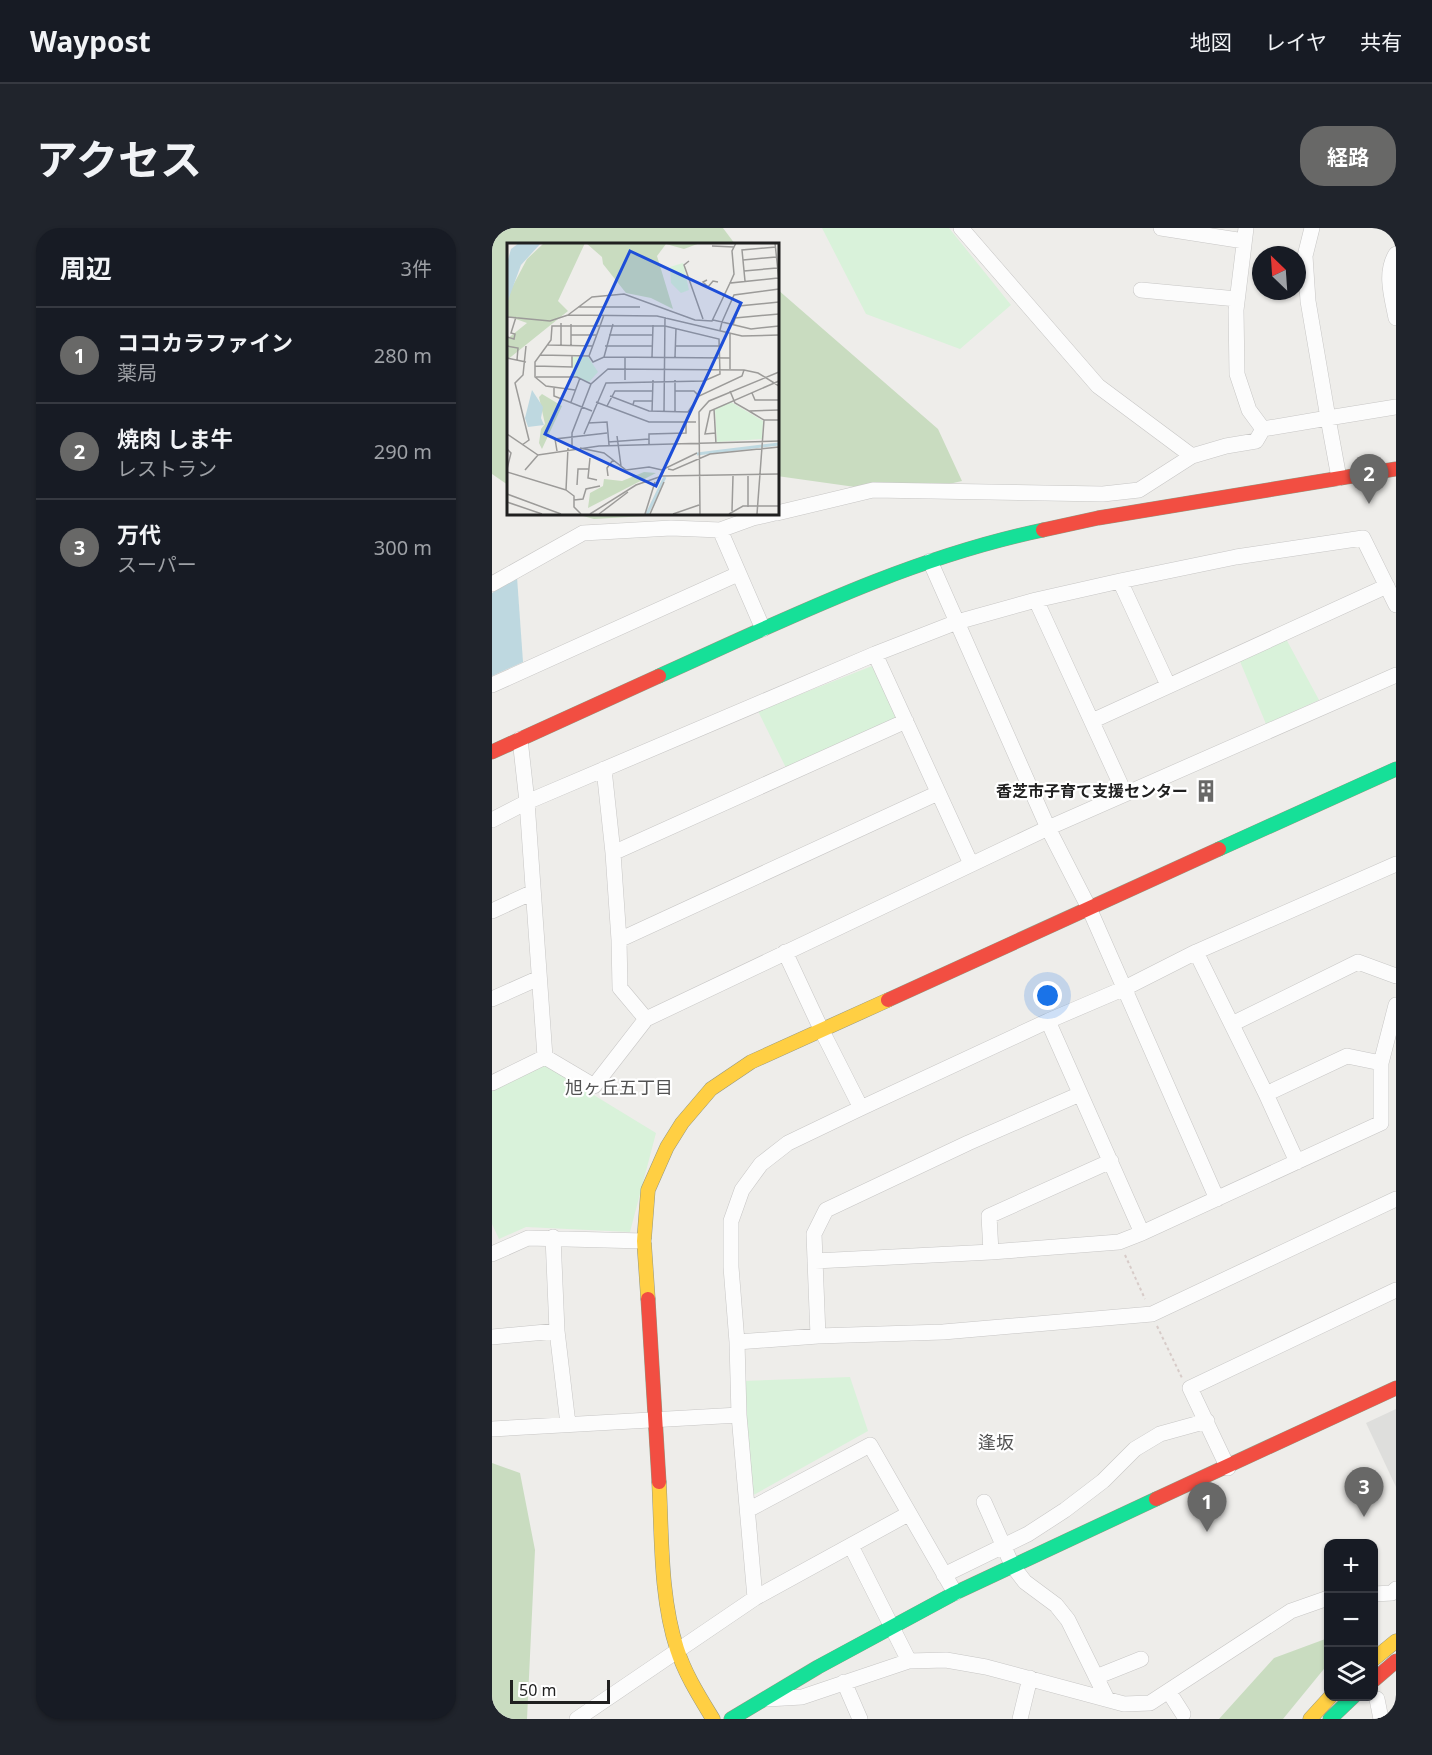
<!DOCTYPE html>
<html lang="ja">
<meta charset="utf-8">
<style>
:root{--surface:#171b24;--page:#20242c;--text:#f1f3f6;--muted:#9ea1a6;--line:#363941;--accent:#686867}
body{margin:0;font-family:"Noto Sans","Noto Sans JP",sans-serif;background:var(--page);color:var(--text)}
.controls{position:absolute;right:18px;bottom:18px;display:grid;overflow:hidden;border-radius:12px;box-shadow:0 2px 4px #0004}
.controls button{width:54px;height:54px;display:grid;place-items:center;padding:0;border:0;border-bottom:2px solid var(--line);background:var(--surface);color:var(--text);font:30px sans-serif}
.compass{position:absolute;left:760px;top:18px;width:54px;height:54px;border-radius:50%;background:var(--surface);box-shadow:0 2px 4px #0004;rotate:335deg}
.scale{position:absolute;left:18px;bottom:15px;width:100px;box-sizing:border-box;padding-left:6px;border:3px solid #202020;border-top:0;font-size:16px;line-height:21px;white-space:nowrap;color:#202020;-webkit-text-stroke:4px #fff;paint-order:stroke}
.you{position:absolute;left:556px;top:768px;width:21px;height:21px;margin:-15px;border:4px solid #fff;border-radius:50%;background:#1a73e8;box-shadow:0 0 0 9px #1a73e833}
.badge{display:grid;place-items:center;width:39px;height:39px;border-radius:50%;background:var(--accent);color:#fff;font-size:20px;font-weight:700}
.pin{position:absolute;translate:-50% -50px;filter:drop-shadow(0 2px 3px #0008)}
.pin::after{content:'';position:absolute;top:32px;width:21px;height:18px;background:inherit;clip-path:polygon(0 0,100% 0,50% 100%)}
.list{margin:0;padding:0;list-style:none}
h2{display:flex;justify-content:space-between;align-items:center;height:78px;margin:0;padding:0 24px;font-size:26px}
h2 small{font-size:20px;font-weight:400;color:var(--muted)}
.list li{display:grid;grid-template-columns:39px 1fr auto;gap:18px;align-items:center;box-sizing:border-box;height:96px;padding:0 24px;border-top:2px solid var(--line)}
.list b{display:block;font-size:22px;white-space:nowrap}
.list p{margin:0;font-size:20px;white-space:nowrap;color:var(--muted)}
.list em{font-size:20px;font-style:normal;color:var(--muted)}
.icon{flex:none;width:33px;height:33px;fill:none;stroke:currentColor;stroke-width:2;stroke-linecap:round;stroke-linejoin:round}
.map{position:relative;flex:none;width:904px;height:1491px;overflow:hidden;border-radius:24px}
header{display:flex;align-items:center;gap:36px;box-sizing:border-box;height:84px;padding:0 30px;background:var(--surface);border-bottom:2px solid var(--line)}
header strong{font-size:28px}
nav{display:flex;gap:33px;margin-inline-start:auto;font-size:21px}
.intro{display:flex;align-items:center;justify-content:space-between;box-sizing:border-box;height:144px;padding:0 36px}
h1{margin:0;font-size:42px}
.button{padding:15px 27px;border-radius:24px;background:var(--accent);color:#fff;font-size:21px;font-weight:700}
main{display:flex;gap:36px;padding:0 36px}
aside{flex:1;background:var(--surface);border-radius:24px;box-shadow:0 2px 4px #0004}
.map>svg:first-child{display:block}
.forest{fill:#c9dcc0}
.park{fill:#d9f2da}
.parking{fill:#dededc}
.water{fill:#bed8e0}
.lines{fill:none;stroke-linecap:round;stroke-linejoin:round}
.street-casing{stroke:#c7c6c5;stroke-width:16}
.fast-casing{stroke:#959882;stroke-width:15}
.slow-casing{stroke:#959882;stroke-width:15}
.jam-casing{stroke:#959882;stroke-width:15}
.path{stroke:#d7cbc8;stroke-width:2;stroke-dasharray:3 3;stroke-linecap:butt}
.street{stroke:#fcfcfc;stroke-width:15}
.fast{stroke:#16e098;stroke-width:14}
.slow{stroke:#ffcf43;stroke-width:14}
.jam{stroke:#f24e42;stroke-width:14}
.labels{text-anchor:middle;stroke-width:4.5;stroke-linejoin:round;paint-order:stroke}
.poi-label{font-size:16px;font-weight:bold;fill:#202020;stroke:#fff;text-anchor:end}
.neighbourhood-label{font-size:18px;fill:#535353;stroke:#fff}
.inset-river{fill:none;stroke:#bed8e0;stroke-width:3}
.inset-road{fill:none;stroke:#9c9b99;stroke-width:1.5}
.view{fill:#1d4ed8;fill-opacity:0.15;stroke:#1d4ed8;stroke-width:3}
.inset-edge{fill:none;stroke:#202020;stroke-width:3}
</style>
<header>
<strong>Waypost</strong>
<nav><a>地図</a><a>レイヤ</a><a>共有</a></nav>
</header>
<div class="intro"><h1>アクセス</h1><a class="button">経路</a></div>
<main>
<aside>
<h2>周辺<small>3件</small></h2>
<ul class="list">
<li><span class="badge">1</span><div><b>ココカラファイン</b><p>薬局</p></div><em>280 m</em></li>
<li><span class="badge">2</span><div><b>焼肉 しま牛</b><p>レストラン</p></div><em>290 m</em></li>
<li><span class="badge">3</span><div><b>万代</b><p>スーパー</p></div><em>300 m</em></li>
</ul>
</aside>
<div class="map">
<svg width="904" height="1491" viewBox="0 0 904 1491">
<rect width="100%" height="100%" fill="#eeedea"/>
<!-- forest -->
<path class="forest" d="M0 0H231L243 16H16V257L0 246Z
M285 61 446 201 470 253 413 266 285 248Z
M80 285H177L171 287 102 291Z
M0 1235 28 1245 43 1322 35 1491H0Z
M836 1410V1436L791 1491H727L782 1430Z"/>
<!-- park -->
<path class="park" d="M330 0H457L519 77 468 121 374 86Z
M793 409 827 472 774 496 747 431Z
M380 438 405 489 295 542 266 483Z
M51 836 164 905 138 1004 34 999 7 1011 0 996V860Z
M358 1149 376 1203 258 1269 250 1153Z"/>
<!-- parking -->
<path class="parking" d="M904 1181V1259L874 1195Z"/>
<!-- water -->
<path class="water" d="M25 349 31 434 0 448V365Z"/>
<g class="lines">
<!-- street casing -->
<g class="street-casing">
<path id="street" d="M469 0 606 158 700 228
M669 0 752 13
M904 26C892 45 900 69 904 90
M649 62 745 71
M771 201 836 190 816 73 813 28 820 0
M847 250 836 190 904 179
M285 285 381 262 611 266 647 262 700 228 734 218 764 213 771 201 757 182 745 146 744 82 754 0
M228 302 271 401
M438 333 556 600 597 680 725 971
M628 353 676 457
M0 356 91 305 179 300 228 302 261 290 283 285
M544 372 633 566
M383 426 479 636
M0 457 246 346
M600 493 895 358
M28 511 35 574 53 829
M112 541 121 625 127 712 128 760 154 791
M0 592 35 574 383 426 465 394 544 372 628 353 744 329 871 310 904 377
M121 625 414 493
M0 683 41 664
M127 712 446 565
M293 724 329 801 369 880
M704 724 774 866 805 934
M0 771 47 750
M556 793 650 1005
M740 796 866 734 904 748
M53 829 102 858 154 791 556 600 904 447
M0 855 53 829
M774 866 855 828 889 835
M61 1009 65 1103 76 1196
M499 1024 497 988 619 933
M0 1026 36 1010 152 1013
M323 1033 499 1024 627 1014 650 1005 889 895V835L904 777
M326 1108 322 1006 334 982 476 915 588 866
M0 1109 65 1103
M245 1114 326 1108 451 1104 660 1086 904 971
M0 1201 247 1187
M736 1240 698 1160 904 1062
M492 1274 520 1337 533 1354 564 1377 576 1392 615 1471
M256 1282 378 1217 463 1365
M359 1318 417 1433
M452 1347 536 1306 573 1282 611 1253 643 1221 668 1206 715 1193
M882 1366 900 1365 904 1361
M263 1370 247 1187 245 1114 239 1039V993L250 962 269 936 296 915 369 880 556 793 633 760 704 724 904 636
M604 1449 649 1431
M352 1454 368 1491
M677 1464 691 1486
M275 1471 310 1469 417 1433 454 1432 494 1439 632 1476 658 1475 799 1383 836 1370
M885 1471 889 1491
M85 1491 263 1370 416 1286
M528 1491 538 1450"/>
</g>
<!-- fast casing -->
<g class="fast-casing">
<path id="fast" d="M167 448C292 392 416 330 551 302
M727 621 904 541
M239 1491 326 1439 463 1365 664 1271
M838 1491 862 1468"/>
</g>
<!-- slow casing -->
<g class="slow-casing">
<path id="slow" d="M156 1071 152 1013 156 962 175 919 190 895 219 861 259 834 396 772
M167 1254C170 1309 168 1369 185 1421 193 1446 207 1468 221 1491
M882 1431 904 1413
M818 1491 839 1468"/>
</g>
<!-- jam casing -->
<g class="jam-casing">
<path id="jam" d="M551 302 606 290 904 241
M0 524 167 448
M396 772 727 621
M156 1071 167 1254
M664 1271 904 1160
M882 1452 904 1433"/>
</g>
<!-- path -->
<path class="path" d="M633 1027 653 1071
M665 1098 690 1150"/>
<!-- street -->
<use href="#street" class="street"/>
<!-- fast -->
<use href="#fast" class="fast"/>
<!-- slow -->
<use href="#slow" class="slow"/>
<!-- jam -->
<use href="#jam" class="jam"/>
</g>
<!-- icons -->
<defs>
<g id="building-bare" transform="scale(1.8)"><path d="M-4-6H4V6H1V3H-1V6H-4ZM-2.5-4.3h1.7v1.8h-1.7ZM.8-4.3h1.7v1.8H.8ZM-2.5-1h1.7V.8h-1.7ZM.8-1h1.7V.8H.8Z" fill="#686867" stroke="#fff" stroke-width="2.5" paint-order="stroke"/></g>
</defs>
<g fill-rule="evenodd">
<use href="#building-bare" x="714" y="563"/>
</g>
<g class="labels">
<!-- poi labels -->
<g class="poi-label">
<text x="696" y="569">香芝市子育て支援センター</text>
</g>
<!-- neighbourhood labels -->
<g class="neighbourhood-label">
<text x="127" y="866">旭ヶ丘五丁目</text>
<text x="504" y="1221">逢坂</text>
</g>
</g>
<!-- overview -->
<g transform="translate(15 15)">
<rect width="272" height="272" fill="#eeedea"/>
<path d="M37 0H78L51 58 61 68 0 117V96L20 80 0 73V54L20 16ZM79 0H193L177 6 159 1 150 13 166 66 144 55 119 50 96 21 95 14ZM35 151 55 163 35 206 32 200 34 186 38 181 32 154ZM137 229 149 230 81 265 83 250 96 243 97 236 115 238Z" fill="#c9dcc0"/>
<path d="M176 20 182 47 174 50 164 40 163 24ZM65 114H81L91 129 82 139 66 133ZM224 159 256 178 255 196 210 199 208 166Z" fill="#d9f2da"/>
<path d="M12 0H34L14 22 0 60V20L4 6ZM25 147 36 164 34 175 37 182 21 184 18 175Z" fill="#bed8e0"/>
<path class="inset-river" d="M190 211 272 201M140 271 158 234"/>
<path class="inset-road" d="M229 0 225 8 227 31 223 40 271 35M268 0 272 38M205 3 227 4M236 17 269 14M182 18 177 22 196 76M237 28 270 25M200 37 196 39 201 44 206 38 211 39M238 38 235 7 269 4M71 64H133M61 72 85 54 117 51 188 77 205 78 223 40M0 74 43 78 61 72 150 73 235 93 272 92M228 75 272 71M206 77 215 79 227 52 272 46M54 80V103M64 81V102M226 82 232 63 272 59M213 87 215 79 244 86 272 83M64 92H90M102 92H146M0 94 7 96 8 91 4 90 9 74M41 102 86 103M0 103 11 105 10 117M98 103H145M168 103H213M33 112 82 113 86 119 97 114 223 115M82 113 97 72M97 114 106 81M118 114V137M145 114 146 82M168 114 169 85M0 115 19 119M28 123 65 124V113M223 126V90M0 134V161M29 134H70L84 141M168 137V169M47 144V153L85 168M68 147 39 143 28 134V119L44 97 45 83H158L212 96 213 131 197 138 99 140 77 191M168 148H187L192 153M223 148 228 160 242 168 272 167M245 150 248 157H272M103 153 142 168 181 169 192 153 235 133 237 127M64 159 73 135M89 159 142 179H189M126 162 127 158H146M100 163 108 148H146M207 166 209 201M242 168 257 177H272M145 169 146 137M157 169 158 74M81 180 100 179 102 202M209 190 198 191 203 168 272 138M0 191 31 212 92 203 272 198M110 193 114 223M101 199 142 196M15 202 22 197 8 140 16 132 19 103M142 202V191L179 190V179M65 205V190L84 141 101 126 237 127 251 130 272 143M73 205 97 210 119 227 142 224 155 227 190 210M0 206 4 210 0 226M50 208 48 196 100 190M83 215 81 235 90 237M161 226 166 227 203 211 272 204M18 227 31 212M0 229 59 247 61 205M101 233 100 225 106 217M70 242 71 226H82M59 247 67 253V264L74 271M0 251 54 271M67 257 76 256 79 246 93 243M0 259 35 271M241 264V233M225 268 226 233M83 271 129 242 155 233 272 231M92 271 121 249M138 271 148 239M143 271 157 239M166 271 192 262M193 271 192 169 202 158 272 129M222 271 236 263H272M250 271 257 177"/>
<path class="view" d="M123 8 234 60 149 243 38 191Z"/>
<rect width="272" height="272" class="inset-edge"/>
</g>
</svg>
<div class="controls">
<button>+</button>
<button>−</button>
<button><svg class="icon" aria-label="layers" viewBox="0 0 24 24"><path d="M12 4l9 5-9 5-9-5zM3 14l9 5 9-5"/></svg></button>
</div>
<svg class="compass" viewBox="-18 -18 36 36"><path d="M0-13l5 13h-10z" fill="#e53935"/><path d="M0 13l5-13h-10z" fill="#9ea1a6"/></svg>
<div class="scale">50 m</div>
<div class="you"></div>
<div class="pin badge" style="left:715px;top:1304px">1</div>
<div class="pin badge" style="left:877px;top:276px">2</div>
<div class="pin badge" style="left:872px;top:1289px">3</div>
</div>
</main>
